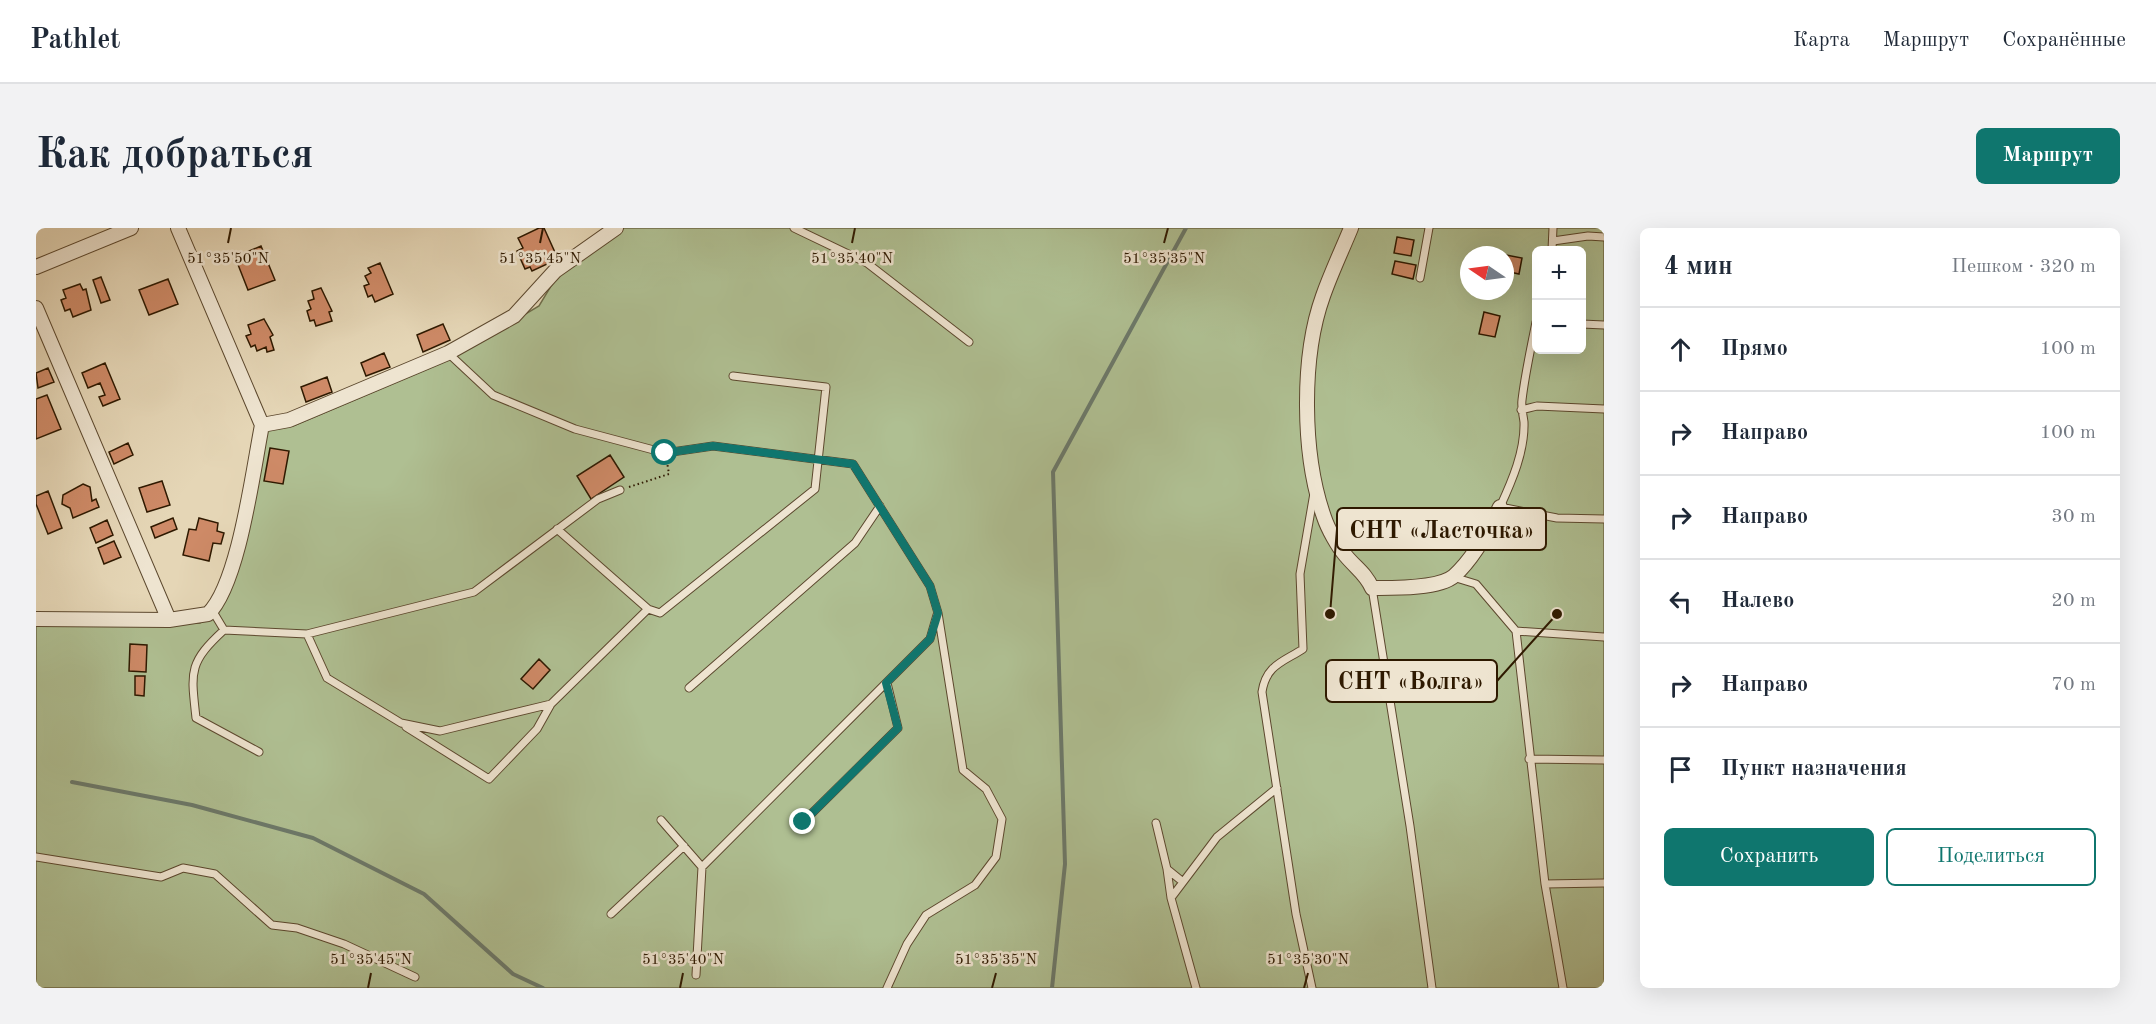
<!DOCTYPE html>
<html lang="ru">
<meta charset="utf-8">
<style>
:root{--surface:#fff;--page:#f2f2f3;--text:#1f2937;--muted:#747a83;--line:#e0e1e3;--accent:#0f766e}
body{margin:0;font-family:"Old Standard TT",serif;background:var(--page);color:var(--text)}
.controls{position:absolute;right:18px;top:18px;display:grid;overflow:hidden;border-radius:9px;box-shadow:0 6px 24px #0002}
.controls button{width:54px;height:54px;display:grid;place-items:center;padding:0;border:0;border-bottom:2px solid var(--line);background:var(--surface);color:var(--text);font:30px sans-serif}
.compass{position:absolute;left:1424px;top:18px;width:54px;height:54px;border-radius:50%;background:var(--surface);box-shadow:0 6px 24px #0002;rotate:283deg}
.stop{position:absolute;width:18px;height:18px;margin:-14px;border:4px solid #0f766e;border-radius:50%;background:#fff}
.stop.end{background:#0f766e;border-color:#fff;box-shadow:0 2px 6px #0008}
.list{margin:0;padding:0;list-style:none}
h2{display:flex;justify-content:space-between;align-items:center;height:78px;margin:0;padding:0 24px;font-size:26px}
h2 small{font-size:20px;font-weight:400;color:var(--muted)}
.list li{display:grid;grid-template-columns:39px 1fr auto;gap:18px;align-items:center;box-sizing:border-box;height:84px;padding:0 24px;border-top:2px solid var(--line)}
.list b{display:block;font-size:22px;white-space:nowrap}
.list em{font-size:20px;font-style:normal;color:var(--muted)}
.actions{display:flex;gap:12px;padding:18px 24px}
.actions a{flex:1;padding:14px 0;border:2px solid var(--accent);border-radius:9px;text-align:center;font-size:21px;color:var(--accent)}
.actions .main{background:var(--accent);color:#fff}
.icon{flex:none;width:33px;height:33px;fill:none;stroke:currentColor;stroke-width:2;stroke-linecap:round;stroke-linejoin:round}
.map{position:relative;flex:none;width:1568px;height:760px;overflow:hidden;border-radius:9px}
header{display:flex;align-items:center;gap:36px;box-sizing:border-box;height:84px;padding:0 30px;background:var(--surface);border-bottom:2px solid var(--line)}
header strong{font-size:28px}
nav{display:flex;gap:33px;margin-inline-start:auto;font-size:21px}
.intro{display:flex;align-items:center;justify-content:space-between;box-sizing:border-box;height:144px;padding:0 36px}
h1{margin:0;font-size:42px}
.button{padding:15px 27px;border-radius:9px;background:var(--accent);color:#fff;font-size:21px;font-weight:700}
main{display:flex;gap:36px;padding:0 36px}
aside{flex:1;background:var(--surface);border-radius:9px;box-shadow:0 6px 24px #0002}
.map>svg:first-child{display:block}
.green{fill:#afbf92;stroke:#6e6c49;stroke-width:1.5;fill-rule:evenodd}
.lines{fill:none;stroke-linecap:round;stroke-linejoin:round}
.stream{stroke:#6c796a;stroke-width:4}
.building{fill:#ce8a67;stroke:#2e1900;stroke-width:1.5}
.service-casing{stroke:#5c482e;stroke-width:9}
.minor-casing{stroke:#5c482e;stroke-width:16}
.path{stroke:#2e1900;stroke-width:2;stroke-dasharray:1.5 3;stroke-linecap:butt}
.service{stroke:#eee4d0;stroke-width:7}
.minor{stroke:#eee4d0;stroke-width:14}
.route{stroke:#0f766e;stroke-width:8}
.ticks{fill:none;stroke:#2e1900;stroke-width:2}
.ticks-label{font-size:15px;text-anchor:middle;fill:#2e1900;stroke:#eee4d0;stroke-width:5;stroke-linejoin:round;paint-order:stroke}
.leader{fill:none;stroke:#2e1900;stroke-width:2}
.callout-dot{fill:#2e1900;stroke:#eee4d0;stroke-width:2}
.callout{fill:#eee4d0;stroke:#2e1900;stroke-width:2}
.callout-label{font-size:24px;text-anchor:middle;font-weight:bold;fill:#2e1900}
</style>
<header>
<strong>Pathlet</strong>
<nav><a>Карта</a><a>Маршрут</a><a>Сохранённые</a></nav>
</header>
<div class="intro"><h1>Как добраться</h1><a class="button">Маршрут</a></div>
<main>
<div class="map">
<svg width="1568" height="760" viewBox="0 0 1568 760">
<rect width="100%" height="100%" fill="#e5d6b6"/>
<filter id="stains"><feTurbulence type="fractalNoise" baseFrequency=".00333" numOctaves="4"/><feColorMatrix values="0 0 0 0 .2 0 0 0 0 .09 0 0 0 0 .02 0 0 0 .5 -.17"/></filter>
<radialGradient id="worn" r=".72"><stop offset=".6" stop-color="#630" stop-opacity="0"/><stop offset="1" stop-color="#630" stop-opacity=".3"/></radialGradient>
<!-- green -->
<path class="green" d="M587 0H1568V760H0V396L164 395 183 381 231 201 257 198 412 132 503 78 521 48ZM1500 22H1546V122H1500ZM1433 27H1469V63H1433Z"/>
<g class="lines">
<!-- stream -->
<path class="stream" d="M36 554 156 577 277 610 388 666 477 746 507 760
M1016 760 1029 636 1017 244 1150 0"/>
</g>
<!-- building -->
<path class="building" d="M503 0H508L522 31 496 43 494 39 489 41 481 23 487 20 482 10Z
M1361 9 1378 12 1375 28 1358 25Z
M225 18 239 52 212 62 199 29Z
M1470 27 1486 30 1483 46 1469 43Z
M1359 33 1380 37 1377 51 1356 46Z
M344 35 357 66 339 74 336 67 332 69 328 58 333 56 329 48 335 45 332 40Z
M65 49 74 72 65 75 57 52Z
M132 51 142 76 113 87 103 62Z
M44 56 47 62 50 61 55 82 37 89 34 81 29 83 25 72 30 70 27 62Z
M285 60 296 83 293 84 296 93 280 98 278 92 274 93 271 83 275 81 272 73 278 71 276 63Z
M1448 84 1464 88 1459 109 1443 106Z
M228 91 237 107 234 109 238 122 231 124 230 119 221 123 219 117 215 119 210 108 215 106 212 97Z
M407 96 414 112 387 124 381 107Z
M348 125 354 139 330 148 325 135Z
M69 135 84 171 67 178 63 169 69 167 64 155 52 160 46 145Z
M12 140 18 154 2 160 0 145Z
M291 149 296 164 270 174 265 159Z
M11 167 25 201 0 211V171Z
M92 215 97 227 78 236 73 224Z
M234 220 253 223 247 256 228 253Z
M574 227 588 249 555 271 541 248Z
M126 253 134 277 111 284 103 260Z
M47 256 54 259 56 273 60 271 63 279 37 290 34 280 26 276 27 267Z
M12 263 26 300 12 306 0 276V268Z
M137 290 141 301 119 310 115 299Z
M163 290 182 295 181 303 188 305 185 316 177 315 173 333 147 327 153 301 160 302Z
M71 292 77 307 60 315 54 300Z
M78 313 85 329 68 336 62 320Z
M94 416 111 417 110 444 93 443Z
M503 431 514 442 497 461 485 451Z
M99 448H109L108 468 99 467Z"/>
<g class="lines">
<!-- service casing -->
<g class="service-casing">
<path id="service" d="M758 0 831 35 933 114
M1517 13 1552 8 1568 9
M1516 22 1517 0
M1384 50 1393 0
M1500 94C1495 120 1489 146 1486 172 1485 180 1487 186 1488 194 1489 223 1476 253 1464 279L1521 290 1568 291
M1546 96 1568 97
M412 125 457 167 539 201 629 225 677 218 817 236 894 358 902 385 927 542 950 561 966 591 960 629 939 657 890 687 871 716 851 760
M1485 182 1501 178 1568 181
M521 301 612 381
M1417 349 1440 356 1480 403 1509 656 1527 760
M1336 360 1374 598 1396 760
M176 382 188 402 271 406 438 364 562 271 584 262
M188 402C152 435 155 444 160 490L223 524
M1480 403 1568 409
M271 406 291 450 365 495 404 503 515 476 612 381 624 385 779 261 790 159 697 148
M653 460 819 315 844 278
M370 499 453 551 501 501 515 476
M1493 531 1568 532
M625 592 666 639
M767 594 862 500 851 455
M1120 595 1131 641 1147 654
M0 629 125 649 147 640 179 646 236 697 261 700 308 716 379 749
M1131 641 1135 670
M1509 656 1568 655
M575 686 648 618
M660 747 666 639 894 411 901 387
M1160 760 1135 670 1181 609 1241 560
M1276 760 1260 686 1226 464C1230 437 1247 434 1267 421L1264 346 1278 265"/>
</g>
<!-- minor casing -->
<g class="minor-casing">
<path id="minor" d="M142 0 226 197
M1315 0C1306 22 1295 45 1287 68 1265 129 1266 227 1288 289 1292 301 1302 319 1310 328 1320 340 1330 346 1336 360 1356 360 1403 361 1418 348 1438 330 1453 302 1464 279
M0 39 95 0
M0 80 133 392
M0 391 133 392 172 386C203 356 217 242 226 197L253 192 412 125 478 88 519 43 580 0"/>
</g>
<!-- path -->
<path class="path" d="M593 259 633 246 631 234"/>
<!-- service -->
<use href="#service" class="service"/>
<!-- minor -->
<use href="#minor" class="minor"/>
</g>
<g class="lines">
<!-- route -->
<path class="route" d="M629 225 677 218 817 236 894 358 902 385 894 411 850 455 862 500 767 594"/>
</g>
<!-- ticks -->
<path class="ticks" d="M192 15 195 0M504 15 507 0M816 15 819 0M1128 15 1132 0M332 760 335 745M644 760 647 745M956 760 960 745M1268 760 1272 745"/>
<g class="ticks-label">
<text x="192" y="35">51°35'50"N</text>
<text x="504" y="35">51°35'45"N</text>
<text x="816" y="35">51°35'40"N</text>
<text x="1128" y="35">51°35'35"N</text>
<text x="335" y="736">51°35'45"N</text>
<text x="647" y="736">51°35'40"N</text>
<text x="960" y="736">51°35'35"N</text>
<text x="1272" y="736">51°35'30"N</text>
</g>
<!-- callouts -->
<path class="leader" d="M1294 386L1301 301M1521 386L1461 453"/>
<g class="callout-dot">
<circle cx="1294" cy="386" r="6"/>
<circle cx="1521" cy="386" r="6"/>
</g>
<g class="callout">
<rect x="1301" y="280" width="209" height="42" rx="6"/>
<rect x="1290" y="432" width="171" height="42" rx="6"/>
</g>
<g class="callout-label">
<text x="1406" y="310">СНТ «Ласточка»</text>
<text x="1375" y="461">СНТ «Волга»</text>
</g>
<rect width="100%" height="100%" filter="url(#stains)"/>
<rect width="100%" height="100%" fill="url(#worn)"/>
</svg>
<div class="controls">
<button>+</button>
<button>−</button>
</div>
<svg class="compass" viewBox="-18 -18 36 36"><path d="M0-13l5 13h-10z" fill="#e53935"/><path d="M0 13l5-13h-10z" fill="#747a83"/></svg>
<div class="stop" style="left:629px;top:225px"></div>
<div class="stop end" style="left:767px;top:594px"></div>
</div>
<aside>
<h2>4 мин<small>Пешком · 320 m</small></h2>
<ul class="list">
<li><svg class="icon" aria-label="ahead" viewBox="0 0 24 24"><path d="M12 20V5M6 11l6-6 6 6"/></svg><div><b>Прямо</b></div><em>100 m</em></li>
<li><svg class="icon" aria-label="right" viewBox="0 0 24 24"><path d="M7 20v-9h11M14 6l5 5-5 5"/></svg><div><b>Направо</b></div><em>100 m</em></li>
<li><svg class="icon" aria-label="right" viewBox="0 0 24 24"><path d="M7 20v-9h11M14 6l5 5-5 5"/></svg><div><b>Направо</b></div><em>30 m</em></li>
<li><svg class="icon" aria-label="left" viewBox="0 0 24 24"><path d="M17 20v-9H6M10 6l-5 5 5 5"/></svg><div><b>Налево</b></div><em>20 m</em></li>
<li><svg class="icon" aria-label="right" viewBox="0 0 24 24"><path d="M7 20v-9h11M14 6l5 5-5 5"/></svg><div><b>Направо</b></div><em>70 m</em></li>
<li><svg class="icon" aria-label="arrive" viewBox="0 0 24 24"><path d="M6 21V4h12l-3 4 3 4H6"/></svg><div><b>Пункт назначения</b></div></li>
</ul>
<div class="actions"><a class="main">Сохранить</a><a>Поделиться</a></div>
</aside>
</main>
